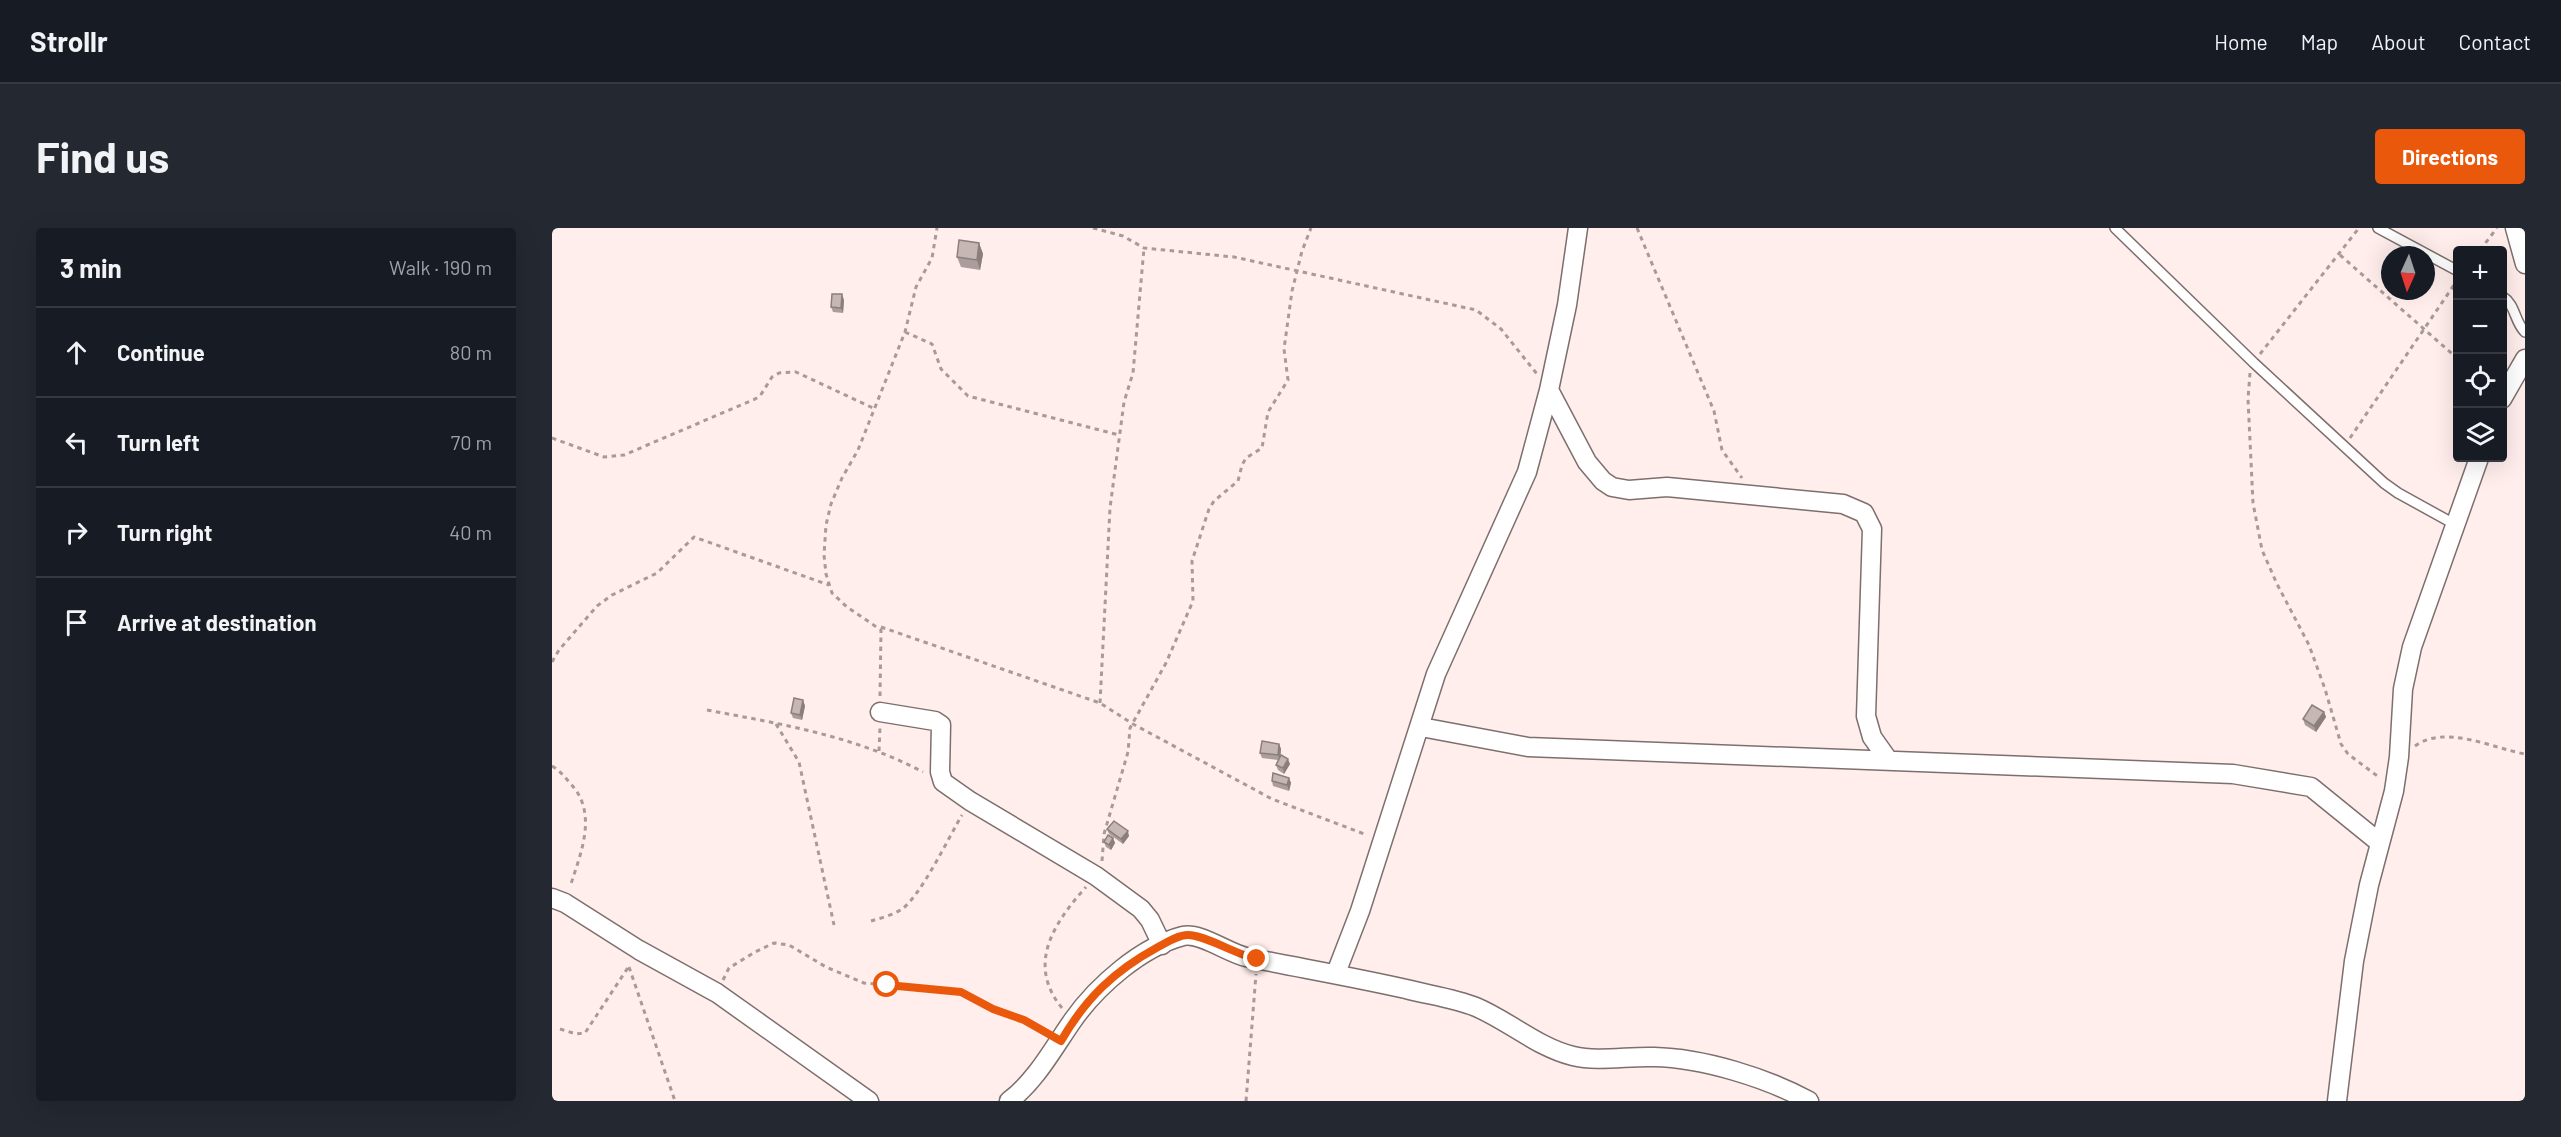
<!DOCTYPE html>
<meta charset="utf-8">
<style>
:root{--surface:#171b24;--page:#242831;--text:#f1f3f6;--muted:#9ea1a6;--line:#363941;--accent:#ea580c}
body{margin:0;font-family:Barlow,sans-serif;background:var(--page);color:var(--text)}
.controls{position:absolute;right:18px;top:18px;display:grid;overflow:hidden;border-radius:6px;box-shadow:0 6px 24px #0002}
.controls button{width:54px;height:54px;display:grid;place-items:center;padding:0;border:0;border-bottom:2px solid var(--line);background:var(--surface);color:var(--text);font:30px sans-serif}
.compass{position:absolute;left:1829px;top:18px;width:54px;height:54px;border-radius:50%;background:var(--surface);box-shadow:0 6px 24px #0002;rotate:183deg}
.stop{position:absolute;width:18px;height:18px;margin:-14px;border:4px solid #ea580c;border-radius:50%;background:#fff}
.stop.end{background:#ea580c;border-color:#fff;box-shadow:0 2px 6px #0008}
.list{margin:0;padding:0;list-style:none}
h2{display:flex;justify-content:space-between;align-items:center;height:78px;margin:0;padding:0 24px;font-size:26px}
h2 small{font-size:20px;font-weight:400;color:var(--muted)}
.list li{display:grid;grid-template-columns:39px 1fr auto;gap:18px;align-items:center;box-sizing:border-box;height:90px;padding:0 24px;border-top:2px solid var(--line)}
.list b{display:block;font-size:22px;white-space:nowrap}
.list em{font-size:20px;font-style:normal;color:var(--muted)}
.icon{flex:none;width:33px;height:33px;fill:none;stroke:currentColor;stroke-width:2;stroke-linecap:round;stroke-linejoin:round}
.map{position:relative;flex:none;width:1973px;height:873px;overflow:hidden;border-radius:6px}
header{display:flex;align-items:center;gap:36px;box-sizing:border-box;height:84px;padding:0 30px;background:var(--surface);border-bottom:2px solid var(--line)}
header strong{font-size:28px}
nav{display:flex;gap:33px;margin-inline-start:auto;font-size:21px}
.intro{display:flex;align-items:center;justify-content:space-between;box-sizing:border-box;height:144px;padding:0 36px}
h1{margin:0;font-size:42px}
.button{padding:15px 27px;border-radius:6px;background:var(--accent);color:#fff;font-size:21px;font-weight:700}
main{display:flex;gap:36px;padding:0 36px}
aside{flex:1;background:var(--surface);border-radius:6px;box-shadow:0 6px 24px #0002}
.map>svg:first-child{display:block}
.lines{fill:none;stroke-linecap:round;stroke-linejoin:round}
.lane-casing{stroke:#7d6f6d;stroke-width:12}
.street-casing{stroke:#7d6f6d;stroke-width:21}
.path{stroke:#a79a99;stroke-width:3;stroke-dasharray:4.5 4.5;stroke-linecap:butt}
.lane{stroke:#fff;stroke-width:9}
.street{stroke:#fff;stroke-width:18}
.wall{fill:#aa9d9b}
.shaded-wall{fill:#8b7f7e}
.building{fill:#c6b6b4;stroke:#8b7f7e;stroke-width:1.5}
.route{stroke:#ea580c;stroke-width:8}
</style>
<header>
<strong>Strollr</strong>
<nav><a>Home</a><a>Map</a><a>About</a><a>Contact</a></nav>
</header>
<div class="intro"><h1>Find us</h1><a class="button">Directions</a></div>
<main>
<aside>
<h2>3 min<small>Walk · 190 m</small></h2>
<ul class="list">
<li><svg class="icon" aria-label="ahead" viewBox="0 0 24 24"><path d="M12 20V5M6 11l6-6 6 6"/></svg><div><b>Continue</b></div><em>80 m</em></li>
<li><svg class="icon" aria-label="left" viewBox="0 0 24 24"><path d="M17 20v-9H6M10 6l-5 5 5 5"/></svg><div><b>Turn left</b></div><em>70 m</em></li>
<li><svg class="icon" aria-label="right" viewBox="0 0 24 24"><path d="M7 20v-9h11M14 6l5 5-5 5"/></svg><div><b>Turn right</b></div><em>40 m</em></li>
<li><svg class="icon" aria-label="arrive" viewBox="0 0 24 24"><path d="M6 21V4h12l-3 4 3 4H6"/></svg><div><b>Arrive at destination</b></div></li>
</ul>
</aside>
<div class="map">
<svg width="1973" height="873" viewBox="0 0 1973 873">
<rect width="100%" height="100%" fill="#ffeeec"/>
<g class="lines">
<!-- lane casing -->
<g class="lane-casing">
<path id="lane" d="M1563 0 1702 135 1832 255 1846 265 1904 297
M1826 0 1906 43
M1950 68C1964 77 1962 93 1973 104"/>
</g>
<!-- street casing -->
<g class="street-casing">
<path id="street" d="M1963 0 1973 36
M997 162 1035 234 1051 253 1060 259 1077 262 1115 259 1291 276 1312 285 1320 301 1314 488 1320 509 1337 533
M1950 171 1973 131
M328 484 383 493 389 497 388 544 391 554 418 573 544 648 589 681 598 692 610 717
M869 499 976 519 1681 546 1759 559 1828 615
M0 670 13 675 87 722 165 765 317 873
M784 745 808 683 884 446 975 244 997 162 1015 77 1026 0
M457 873C484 853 502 819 521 792 545 758 589 719 631 708 648 704 676 725 694 729 748 740 801 749 854 761 877 767 902 770 924 779 957 793 985 819 1021 828 1046 834 1076 828 1102 829 1151 830 1215 850 1257 873
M1785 873 1802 733 1817 657 1842 563 1847 529 1851 461 1860 419 1927 230"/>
</g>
<!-- path -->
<path class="path" d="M541 0 571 8 592 20 682 29 924 82 949 101 985 146
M1085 0 1162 183 1170 222 1190 250
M1928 22 1945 0
M1788 27 1906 131
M353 104 380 116 389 141 416 168 567 207
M1708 126 1807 0
M1698 145 1696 171 1701 275 1710 322 1725 356 1757 417 1773 461 1789 516 1796 526 1828 550
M0 210 52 229 72 227 203 171 208 168 220 149 227 145 244 144 321 180
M1798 210 1904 54
M329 399 548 475 581 496 720 571 815 607
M0 434 7 422 45 378 60 367 105 345 142 309 277 357
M328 468 329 402 295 379 280 365 274 346 272 327 274 297 279 276 290 250 306 222 353 104 364 59 380 30 385 0
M548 475 558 280 572 174 581 145 592 20
M155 482C229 496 303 508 371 544
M224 496 247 534 282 697
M1863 518C1893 496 1940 520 1973 526
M327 523 328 499
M0 538C7 542 12 548 17 554 47 584 29 624 18 659
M550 633 552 606 576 524 578 500 614 435 641 373 640 333 657 281 662 273 686 253 690 237 694 230 710 220 716 184 736 152 732 121 740 63 750 23 759 0
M319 693C329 690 341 687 350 681 368 669 397 609 410 587
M77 739 123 873
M171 752 177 740 203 724 222 715 237 717 274 739 312 755 409 764 441 781 472 792 494 805
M510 780C474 736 502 695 534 659
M8 801 24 806 33 805 77 738
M694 873 704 746"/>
<!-- lane -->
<use href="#lane" class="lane"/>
<!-- street -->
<use href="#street" class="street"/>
</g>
<!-- wall -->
<path class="wall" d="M427 15 431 26 428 42 409 39 405 29Z
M292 72 291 85 281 84 279 79Z
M251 472 253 478 250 492 241 490 239 485Z
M1772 484 1774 489 1764 504 1753 497 1751 491Z
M727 516 729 521 728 530 738 536 732 546 726 542 724 537 726 532 710 530 708 525Z
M737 550 739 555 737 563 721 558 720 553Z
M555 601 577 608 571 616 557 606Z
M561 610 563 615 559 622 554 619 552 614Z"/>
<!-- shaded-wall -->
<path class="shaded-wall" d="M427 15 431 26 428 42 425 32Z
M290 66 292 72 291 85 289 80Z
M251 472 253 478 250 492 248 487Z
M1772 484 1774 489 1764 504 1762 498Z
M727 516 729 521 728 532 726 527Z
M736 531 738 536 732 546 731 540Z
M737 550 739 555 737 563 735 557Z
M576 603 577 608 571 616 569 611Z
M561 610 563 615 559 622 557 617Z"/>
<!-- building -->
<path class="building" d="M407 12 427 15 425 32 405 29Z
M280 66H290L289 80 279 79Z
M242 470 251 472 248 487 239 485Z
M1760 477 1772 484 1762 498 1751 491Z
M710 513 727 516 726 527 708 525Z
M729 527 736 531 731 540 724 537Z
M721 545 737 550 735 557 720 553Z
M562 593 576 603 569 611 555 601Z
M556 607 561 610 557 617 552 614Z"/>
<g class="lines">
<!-- route -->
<path class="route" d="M335 757 409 764 441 781 472 792 509 813C534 770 562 743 606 719 615 714 626 707 636 707 653 707 685 727 705 731"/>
</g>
</svg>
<div class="controls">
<button>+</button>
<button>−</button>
<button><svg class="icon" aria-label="locate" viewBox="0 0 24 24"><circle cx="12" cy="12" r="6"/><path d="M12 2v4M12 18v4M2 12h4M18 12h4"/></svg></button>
<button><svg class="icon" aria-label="layers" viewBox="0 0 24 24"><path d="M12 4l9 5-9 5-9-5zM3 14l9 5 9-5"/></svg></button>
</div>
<svg class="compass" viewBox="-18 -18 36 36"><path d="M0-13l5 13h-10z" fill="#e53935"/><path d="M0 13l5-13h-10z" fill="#9ea1a6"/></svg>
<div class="stop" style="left:335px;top:757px"></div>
<div class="stop end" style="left:705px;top:731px"></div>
</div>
</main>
